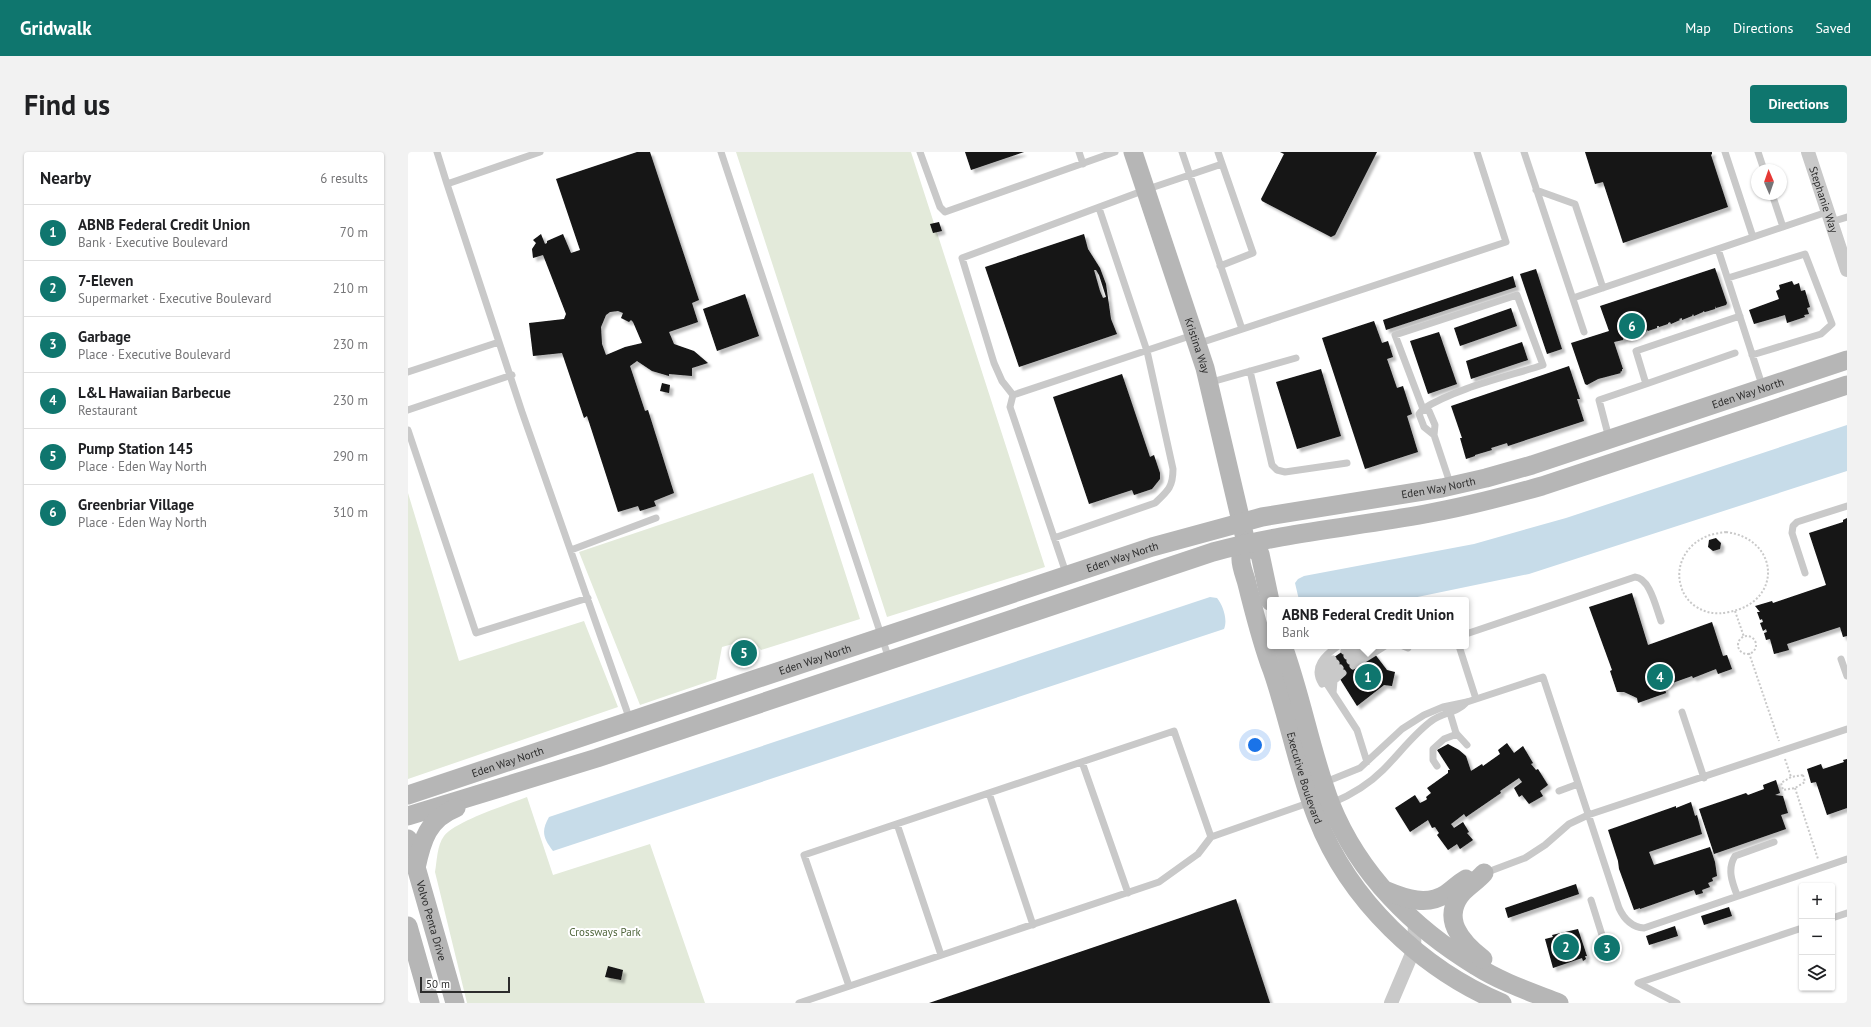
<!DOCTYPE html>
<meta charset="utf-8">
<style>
:root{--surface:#fff;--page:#f2f2f2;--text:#202124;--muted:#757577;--line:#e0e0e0;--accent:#0f766e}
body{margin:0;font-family:"PT Sans",sans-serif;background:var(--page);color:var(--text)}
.controls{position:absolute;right:12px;bottom:12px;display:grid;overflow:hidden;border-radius:4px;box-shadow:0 1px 3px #0004}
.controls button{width:36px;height:36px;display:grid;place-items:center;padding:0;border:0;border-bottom:1px solid var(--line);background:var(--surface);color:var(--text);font:20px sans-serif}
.compass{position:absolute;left:1343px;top:12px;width:36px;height:36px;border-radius:50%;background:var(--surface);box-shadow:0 1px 3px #0004;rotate:358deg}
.scale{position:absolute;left:12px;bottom:10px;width:90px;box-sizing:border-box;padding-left:4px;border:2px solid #2c2c2c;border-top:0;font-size:11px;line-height:14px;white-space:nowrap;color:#2c2c2c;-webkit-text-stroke:3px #fff;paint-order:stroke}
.you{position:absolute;left:847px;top:593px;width:14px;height:14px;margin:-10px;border:3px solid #fff;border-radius:50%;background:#1a73e8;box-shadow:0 0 0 6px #1a73e833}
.badge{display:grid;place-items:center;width:26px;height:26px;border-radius:50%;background:var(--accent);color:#fff;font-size:13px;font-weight:700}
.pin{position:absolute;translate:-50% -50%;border:2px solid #fff;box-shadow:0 1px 4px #0006}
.popup{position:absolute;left:859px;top:445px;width:202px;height:52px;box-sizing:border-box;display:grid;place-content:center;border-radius:4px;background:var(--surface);filter:drop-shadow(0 1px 3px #0005);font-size:13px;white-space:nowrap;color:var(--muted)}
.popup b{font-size:15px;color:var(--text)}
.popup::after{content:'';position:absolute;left:50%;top:100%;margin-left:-8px;border:8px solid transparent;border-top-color:var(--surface)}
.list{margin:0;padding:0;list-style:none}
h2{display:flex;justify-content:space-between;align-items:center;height:52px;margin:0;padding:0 16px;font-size:17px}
h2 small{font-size:13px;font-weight:400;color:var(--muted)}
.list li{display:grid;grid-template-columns:26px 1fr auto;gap:12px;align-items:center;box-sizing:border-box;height:56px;padding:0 16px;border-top:1px solid var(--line)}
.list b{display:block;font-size:15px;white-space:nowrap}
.list p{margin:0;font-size:13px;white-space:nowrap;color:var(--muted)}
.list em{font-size:13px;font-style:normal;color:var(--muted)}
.icon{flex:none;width:22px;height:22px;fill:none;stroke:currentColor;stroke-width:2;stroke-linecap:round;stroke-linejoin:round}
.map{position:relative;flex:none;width:1439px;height:851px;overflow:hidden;border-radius:4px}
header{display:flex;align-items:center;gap:24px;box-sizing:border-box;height:56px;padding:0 20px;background:var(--accent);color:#fff}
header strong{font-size:19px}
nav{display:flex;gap:22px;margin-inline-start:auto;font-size:14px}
.intro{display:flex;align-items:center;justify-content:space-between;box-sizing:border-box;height:96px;padding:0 24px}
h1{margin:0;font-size:28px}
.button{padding:10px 18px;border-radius:4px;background:var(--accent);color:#fff;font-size:14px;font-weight:700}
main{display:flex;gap:24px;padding:0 24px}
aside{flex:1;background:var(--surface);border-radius:4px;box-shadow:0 1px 3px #0004}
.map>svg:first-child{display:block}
.green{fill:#e3eada}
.water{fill:#c7dce9}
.building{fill:#131313;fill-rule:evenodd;filter:url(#shadow)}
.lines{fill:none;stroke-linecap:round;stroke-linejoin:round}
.path{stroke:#c9c9c9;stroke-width:2;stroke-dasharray:2 2;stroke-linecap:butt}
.lane{stroke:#c9c9c9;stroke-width:7}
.street{stroke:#c9c9c9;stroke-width:14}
.secondary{stroke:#b6b6b6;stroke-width:19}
.labels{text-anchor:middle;stroke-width:4;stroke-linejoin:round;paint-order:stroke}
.street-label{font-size:11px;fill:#2c2c2c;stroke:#fff}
.park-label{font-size:11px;fill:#50663c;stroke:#fff}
</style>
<header>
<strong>Gridwalk</strong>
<nav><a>Map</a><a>Directions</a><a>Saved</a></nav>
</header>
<div class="intro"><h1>Find us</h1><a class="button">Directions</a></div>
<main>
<aside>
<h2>Nearby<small>6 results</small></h2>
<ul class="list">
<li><span class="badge">1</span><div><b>ABNB Federal Credit Union</b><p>Bank · Executive Boulevard</p></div><em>70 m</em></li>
<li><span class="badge">2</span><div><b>7-Eleven</b><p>Supermarket · Executive Boulevard</p></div><em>210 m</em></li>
<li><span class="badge">3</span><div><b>Garbage</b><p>Place · Executive Boulevard</p></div><em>230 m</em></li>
<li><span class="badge">4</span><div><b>L&amp;L Hawaiian Barbecue</b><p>Restaurant</p></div><em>230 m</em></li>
<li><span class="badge">5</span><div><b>Pump Station 145</b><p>Place · Eden Way North</p></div><em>290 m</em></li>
<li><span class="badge">6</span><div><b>Greenbriar Village</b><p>Place · Eden Way North</p></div><em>310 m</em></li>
</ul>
</aside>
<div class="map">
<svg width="1439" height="851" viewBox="0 0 1439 851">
<defs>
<filter id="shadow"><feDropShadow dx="3.5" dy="3.5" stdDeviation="1" flood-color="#0004"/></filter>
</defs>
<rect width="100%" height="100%" fill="#fff"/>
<!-- green -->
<path class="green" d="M328 0H503L637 415 479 465Z
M405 321 452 467 353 498 343 487 314 495 308 527 232 553 171 400Z
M0 341 51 509 176 469 210 555 0 627Z
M119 645 145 723 242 692 297 851H59L27 720C29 709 29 693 36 684 48 669 99 653 119 645Z"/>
<!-- water -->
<path class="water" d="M1439 273V319L1121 422 995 448H891L887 431 890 427 896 424 1066 392 1158 366Z
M802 445 809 446C815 453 820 468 816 477L145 699C135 686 133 679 141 665Z"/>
<!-- building -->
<path class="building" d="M229 0H242L291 148 284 151 290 170 261 180 266 192 286 199 300 211 284 216V224L261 222V224L244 219 229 209 222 214 237 259 240 258 266 341 246 349 248 354 232 359 230 354 210 360 179 264 176 266 154 201 125 204 121 171 156 167 158 162 135 103 125 106 124 97 128 91 125 88 133 82 137 92 139 91V89L155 82 163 101 172 98 148 27ZM210 159 215 161 213 166 221 170 223 168 225 170 234 191 217 195 198 203 194 192 193 175 198 163 202 160Z
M557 0H616L563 18Z
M872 0H969L927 83 923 85 854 49 853 47 876 2Z
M1177 0H1304V2L1303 3 1320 55 1215 91 1195 30 1187 32Z
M531 70 534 79 525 81 522 72Z
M676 82 680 97 692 116 698 132 703 167 709 182 611 215 577 115ZM686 118H688L691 123 698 145 695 146 692 139Z
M1307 116 1319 151 1318 153 1308 156V154L1307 157 1297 160 1295 159V160L1286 164 1285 162 1284 164 1274 168V166L1271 167 1272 168 1263 172 1262 170 1260 171V172L1251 175V174H1249V176L1240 179 1239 178 1238 180 1228 183V181L1226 182V184L1217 187 1216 185 1215 188 1206 190 1215 217H1214V219L1212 220 1213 221 1190 227 1179 233 1177 232 1163 191 1201 179 1192 154Z
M1128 117 1154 197 1139 202 1112 122Z
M1105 124 1108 135 978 178 975 168Z
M1384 129 1386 133 1391 131 1393 139 1397 138 1402 155 1399 156 1401 162 1396 163 1397 165 1379 171 1377 163 1346 172 1341 158 1371 147 1368 139 1372 137 1371 133Z
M337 142 351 184 309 199 295 157Z
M1103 156 1109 174 1052 194 1046 176Z
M966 169 974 191 980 189 985 205 979 207 989 236 995 234 1004 262 999 264 1010 300 957 317 914 186Z
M1031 180 1049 232 1020 242 1002 189Z
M1114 190 1120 208 1063 227 1058 209Z
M1161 214 1172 247H1169L1176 269 1100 294 1099 291 1083 296 1084 298 1067 303V304L1058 307 1052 286H1054L1043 254Z
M913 217 933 284 889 297 868 230Z
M714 222 742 305 746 303 752 321V327L744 337 726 343 724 338 681 352 645 245Z
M254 231 262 233 261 241 252 239Z
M1439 366V484L1435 485 1432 475 1379 492 1381 498 1366 502 1362 487 1358 488 1356 481 1359 480 1358 477 1355 479 1352 471 1355 470 1354 467 1352 468 1349 460H1352L1347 454 1364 449 1365 451 1418 433 1401 381 1435 370V368Z
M1308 386 1313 391 1312 397 1305 399 1300 395 1301 388Z
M1224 441 1240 493 1304 470 1315 504 1319 503 1324 517 1310 522 1308 517 1285 526 1284 524 1256 534 1258 541 1230 551 1229 546 1216 540H1209L1202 519 1204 518 1181 455Z
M339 494 343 505 333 509 329 497Z
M935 499 966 501 979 518 987 520 984 534 976 533 949 554 932 527 925 506Z
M1099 591 1106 601 1115 594 1125 611 1123 612 1128 618 1130 617 1140 633 1132 639 1135 644 1121 652 1114 643 1111 645 1106 636 1114 630 1111 626 1092 639 1093 641 1058 665 1056 662 1043 672 1046 676 1055 670 1061 680 1059 681 1065 688 1052 697 1049 692 1040 698 1029 683 1031 681 1027 675 1024 676 1020 668 1002 680 987 656 1007 643 1012 651 1018 648 1019 647 1018 645 1023 641 1019 636 1040 621V618H1042L1029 598 1040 592 1051 598 1058 604 1063 619 1074 612 1075 614 1092 602 1090 598Z
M1439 607V656L1419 663 1408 630 1403 631 1399 617 1413 612 1415 617 1436 610 1435 608Z
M1368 628 1372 641 1367 643 1375 644 1380 661 1373 663 1378 677 1306 702 1291 657 1338 641 1340 643 1356 637 1355 633Z
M1283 650 1287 664 1289 663 1294 682 1241 700 1246 713 1302 695 1307 710 1309 724 1304 726 1305 729 1300 731 1302 735 1294 738 1295 741 1288 743 1286 738 1232 757V756L1226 758 1211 717 1210 709 1200 678 1268 654V656Z
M1168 732 1171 742 1100 766 1097 756Z
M828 747 862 851H521Z
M1321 755 1324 764 1296 773 1293 764Z
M1267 774 1270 784 1241 793 1238 784Z
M1170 777 1179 804H1177L1178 807 1175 809 1174 806 1145 816 1137 787 1145 785 1144 783Z
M1207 790 1209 796 1190 803 1188 796Z
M200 814 215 818 213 828 197 825Z"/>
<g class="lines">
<!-- path -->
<path class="path" d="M1318 380C1372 387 1375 450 1321 460 1307 463 1298 461 1287 454 1280 449 1275 442 1273 434 1267 415 1277 395 1295 386 1302 382 1311 381 1318 380Z
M1327 459 1336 485
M1330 493a9 9 0 1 1 18 0a9 9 0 1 1-18 0Z
M1341 501 1371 589
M1377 607 1383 625
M1395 623 1397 630 1387 636 1375 638 1373 631 1383 625Z
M1387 636 1410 707"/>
<!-- lane -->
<path class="lane" d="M29 0 39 32
M132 0 39 32 114 260 222 568
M313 0 481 507
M512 0 532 55 537 60 707 0
M671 0 675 12
M774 0 834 177
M810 0 845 101 812 114
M1116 0 1176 180
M1317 0 1345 85
M1350 0 1356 18
M1128 38 1167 52 1195 136
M1364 42 1375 75
M1423 70 1439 65
M1310 97 1355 236
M1320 126 1397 102 1424 172 1413 182 1344 203
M1109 143 1135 213C1098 225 1048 236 1015 257L987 183Z
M1165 146 1419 60
M789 192 1098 90 1069 0
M1327 201 1238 232 1228 199 1332 164
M842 219 864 313 869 318 877 320 939 311
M0 220 91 190
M800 231 888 206
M605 243 594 229 586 211 554 106 737 38 814 12
M0 258 104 223
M0 278 68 481 180 446
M1026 283 1027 273 1021 259 1015 257 1011 262 1016 275 1026 283 1043 334
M1201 286 1191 248 1238 232
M646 386 747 351C760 339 765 335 765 317L739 199 691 56
M163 398 248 366
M1397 421 1384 381 1385 374 1389 370 1439 354
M659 424 602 255 605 243 785 183
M1058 482 1227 425C1242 426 1248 456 1253 469
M995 494 1000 496
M1051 494 1068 547
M936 499 943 494
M939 504 954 494
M925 507C917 512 914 519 917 529L949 578 959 610
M1433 507 1439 524
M942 509 965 494
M945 514 977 494
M918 527 920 519 928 511
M921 530 925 522 932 516
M914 532C903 515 917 503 930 494
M925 541 926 529 935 521
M1038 560 1042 561 1048 581 1059 593
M1274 560 1296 626
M674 610 720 741
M1029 614 1025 608V597L1036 587 1049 582
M915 631 952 616 994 577 1016 563 1035 555 1059 550 1135 525 1211 756C1216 767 1223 775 1236 776L1439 707
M1151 639 1170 632
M581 641 625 773
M924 651C943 643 960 633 975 618 991 602 1004 584 1022 570 1034 560 1048 562 1059 550
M489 672 533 803
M1077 721 1117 706 1137 693 1161 672 1180 663 1439 577
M1329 743C1324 730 1319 717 1327 704L1366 690
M1183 748 1194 783
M1424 766 1439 761
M441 834 396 703 766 579 803 685
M391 851 751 730 790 702 803 685 903 650
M1269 851 1230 831 1394 776"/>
<!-- street -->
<g class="street">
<path id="s1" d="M1400 0 1439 118"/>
<path d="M983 851 1006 797 1007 769"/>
</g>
<!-- secondary -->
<g class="secondary">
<path id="s2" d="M725 0 797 216 836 382"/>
<path id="s3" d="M838 391C837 395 834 400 833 405 832 411 836 422 838 428 846 459 853 489 864 518 881 567 890 618 909 666 941 748 1013 817 1094 851"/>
<path d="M838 391 852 402 862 449"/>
<path d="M875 494C894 546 903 601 923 653 951 722 1005 776 1068 814 1093 830 1123 840 1151 851"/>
<path id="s4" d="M0 643 744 395 854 365 1034 336 1078 326 1124 313 1439 208"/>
<path d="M0 664 189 606 805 400C874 381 946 375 1017 362 1056 355 1095 345 1134 334L1439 233"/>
<path id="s5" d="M0 687 47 851"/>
<path d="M8 716C14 688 20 667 48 656"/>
<path d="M979 739C998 747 1019 754 1038 742 1045 737 1051 731 1058 727"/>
<path d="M0 774 22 851"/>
<path d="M1075 807C1053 790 1032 766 1055 740 1062 733 1070 728 1076 721"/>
</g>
</g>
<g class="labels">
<!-- street labels -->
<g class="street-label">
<text dy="4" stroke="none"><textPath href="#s1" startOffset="50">Stephanie Way</textPath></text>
<text dy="4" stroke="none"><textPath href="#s2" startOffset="204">Kristina Way</textPath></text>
<text dy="4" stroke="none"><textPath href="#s4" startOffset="1401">Eden Way North</textPath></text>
<text dy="4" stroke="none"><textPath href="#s4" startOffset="1077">Eden Way North</textPath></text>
<text dy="4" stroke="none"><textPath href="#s4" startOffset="753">Eden Way North</textPath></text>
<text dy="4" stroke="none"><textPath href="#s4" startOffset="429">Eden Way North</textPath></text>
<text dy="4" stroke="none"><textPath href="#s4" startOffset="105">Eden Way North</textPath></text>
<text dy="4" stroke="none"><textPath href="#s3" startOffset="245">Executive Boulevard</textPath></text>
<text dy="4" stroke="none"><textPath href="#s5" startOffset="85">Volvo Penta Drive</textPath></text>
</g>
<!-- park labels -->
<g class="park-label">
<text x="197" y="784">Crossways Park</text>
</g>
</g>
</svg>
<div class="controls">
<button>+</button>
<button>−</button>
<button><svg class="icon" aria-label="layers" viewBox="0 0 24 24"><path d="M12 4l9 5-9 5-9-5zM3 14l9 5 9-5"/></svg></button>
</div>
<svg class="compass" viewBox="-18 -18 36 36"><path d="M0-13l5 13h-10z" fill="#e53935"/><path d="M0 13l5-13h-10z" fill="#757577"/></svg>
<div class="scale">50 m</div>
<div class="you"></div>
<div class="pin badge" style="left:960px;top:525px">1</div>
<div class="popup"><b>ABNB Federal Credit Union</b>Bank</div>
<div class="pin badge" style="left:1158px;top:795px">2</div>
<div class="pin badge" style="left:1199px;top:796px">3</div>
<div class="pin badge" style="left:1252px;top:525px">4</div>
<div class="pin badge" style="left:336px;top:501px">5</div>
<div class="pin badge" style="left:1224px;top:174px">6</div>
</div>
</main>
